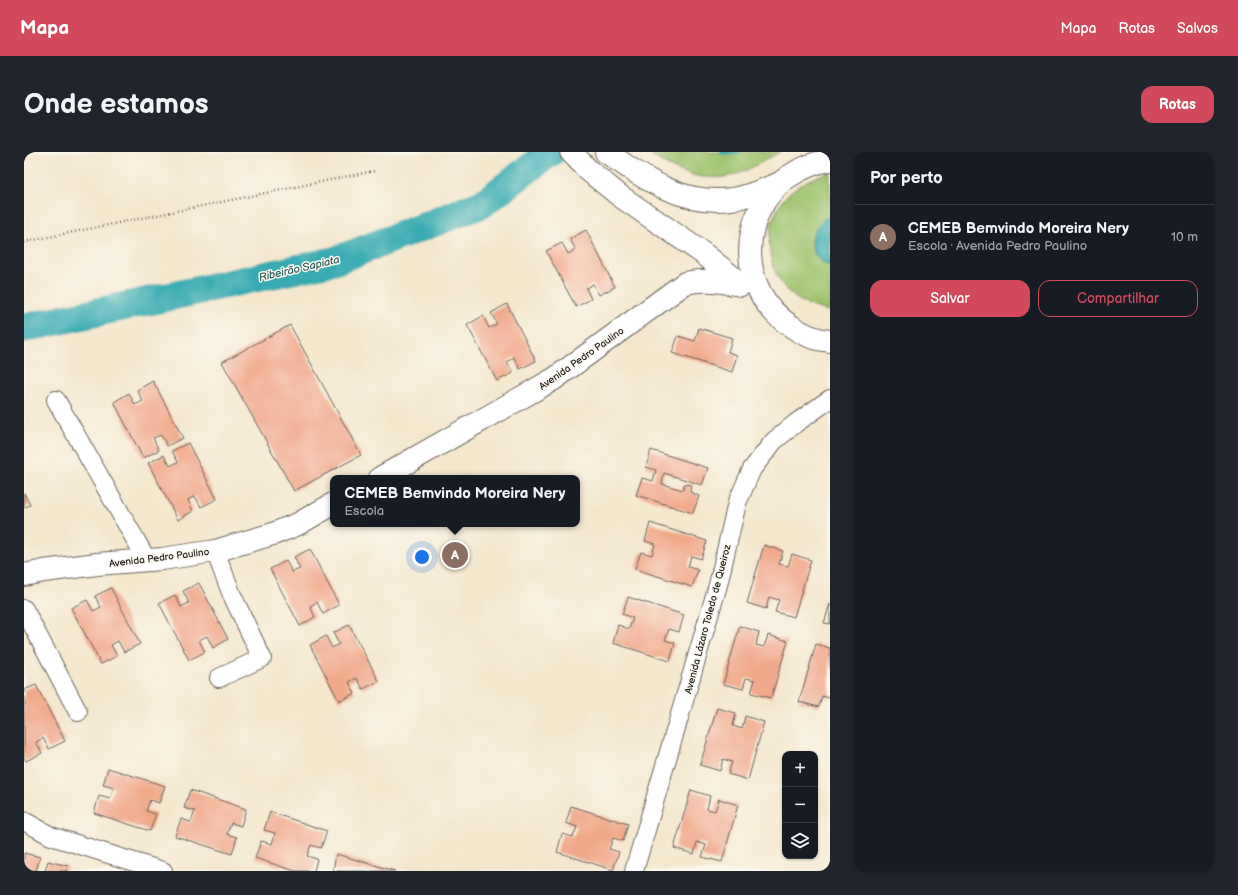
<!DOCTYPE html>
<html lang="pt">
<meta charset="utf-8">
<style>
:root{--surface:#171b24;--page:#20242c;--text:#f1f3f6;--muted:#9ea1a6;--line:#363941;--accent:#d1495b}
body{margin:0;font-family:"Balsamiq Sans",sans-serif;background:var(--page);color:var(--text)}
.controls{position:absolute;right:12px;bottom:12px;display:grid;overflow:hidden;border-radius:8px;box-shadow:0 1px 3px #0004}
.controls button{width:36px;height:36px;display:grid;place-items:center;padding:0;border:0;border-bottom:1px solid var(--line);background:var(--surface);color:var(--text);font:20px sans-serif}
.you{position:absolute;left:398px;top:405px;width:14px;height:14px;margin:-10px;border:3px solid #fff;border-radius:50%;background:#1a73e8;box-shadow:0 0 0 6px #1a73e833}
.badge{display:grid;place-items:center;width:26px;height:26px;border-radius:50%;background:var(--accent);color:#fff;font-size:13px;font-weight:700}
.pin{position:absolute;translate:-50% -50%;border:2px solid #fff;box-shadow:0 1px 4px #0006}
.popup{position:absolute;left:306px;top:323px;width:250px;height:52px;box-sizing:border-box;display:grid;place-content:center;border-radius:8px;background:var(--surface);filter:drop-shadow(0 1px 3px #0005);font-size:13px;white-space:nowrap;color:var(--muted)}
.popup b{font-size:15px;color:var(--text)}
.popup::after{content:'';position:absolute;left:50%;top:100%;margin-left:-8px;border:8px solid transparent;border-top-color:var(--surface)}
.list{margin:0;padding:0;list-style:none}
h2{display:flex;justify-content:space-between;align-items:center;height:52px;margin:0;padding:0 16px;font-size:17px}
h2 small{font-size:13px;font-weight:400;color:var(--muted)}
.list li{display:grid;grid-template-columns:26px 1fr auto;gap:12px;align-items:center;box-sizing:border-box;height:64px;padding:0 16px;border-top:1px solid var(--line)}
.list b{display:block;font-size:15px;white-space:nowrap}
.list p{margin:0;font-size:13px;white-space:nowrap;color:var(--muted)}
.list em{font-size:13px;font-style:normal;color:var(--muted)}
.actions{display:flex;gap:8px;padding:12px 16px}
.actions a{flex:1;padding:9px 0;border:1px solid var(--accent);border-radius:12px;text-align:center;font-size:14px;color:var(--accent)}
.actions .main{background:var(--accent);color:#fff}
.icon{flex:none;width:22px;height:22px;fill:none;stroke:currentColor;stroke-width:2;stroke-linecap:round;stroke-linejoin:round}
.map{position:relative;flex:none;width:806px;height:719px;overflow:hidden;border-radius:12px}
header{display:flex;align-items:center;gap:24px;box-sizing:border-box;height:56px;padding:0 20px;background:var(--accent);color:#fff}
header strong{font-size:19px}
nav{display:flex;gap:22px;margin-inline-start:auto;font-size:14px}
.intro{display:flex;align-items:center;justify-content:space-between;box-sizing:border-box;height:96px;padding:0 24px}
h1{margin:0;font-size:28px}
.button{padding:10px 18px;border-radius:12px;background:var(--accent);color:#fff;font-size:14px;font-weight:700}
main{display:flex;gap:24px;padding:0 24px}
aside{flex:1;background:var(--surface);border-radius:12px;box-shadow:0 1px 3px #0004}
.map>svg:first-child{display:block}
.green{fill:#9dc36e;stroke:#5c7045}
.water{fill:#39abb2;stroke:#2a6467}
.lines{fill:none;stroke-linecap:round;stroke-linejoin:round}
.stream{stroke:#39abb2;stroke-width:5}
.river{stroke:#39abb2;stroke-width:29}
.building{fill:#f0a88a}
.minor-casing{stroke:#68635a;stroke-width:20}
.major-casing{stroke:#68635a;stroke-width:24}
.highway-casing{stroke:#68635a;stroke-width:24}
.path{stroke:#68635a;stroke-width:2.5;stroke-dasharray:1 3;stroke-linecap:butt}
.minor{stroke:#fff;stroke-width:18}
.major{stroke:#fff;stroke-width:22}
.highway{stroke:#fff;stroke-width:22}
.labels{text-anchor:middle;stroke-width:3;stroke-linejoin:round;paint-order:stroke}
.street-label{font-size:10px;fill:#1c1c1c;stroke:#fbf7ec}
.water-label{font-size:11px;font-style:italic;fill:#295c60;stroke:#fbf7ec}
</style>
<header>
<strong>Mapa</strong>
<nav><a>Mapa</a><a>Rotas</a><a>Salvos</a></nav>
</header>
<div class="intro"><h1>Onde estamos</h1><a class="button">Rotas</a></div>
<main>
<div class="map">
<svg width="806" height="719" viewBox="0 0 806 719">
<rect width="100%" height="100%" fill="#fbf7ec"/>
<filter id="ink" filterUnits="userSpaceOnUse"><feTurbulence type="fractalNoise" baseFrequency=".025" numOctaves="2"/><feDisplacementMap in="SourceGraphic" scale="8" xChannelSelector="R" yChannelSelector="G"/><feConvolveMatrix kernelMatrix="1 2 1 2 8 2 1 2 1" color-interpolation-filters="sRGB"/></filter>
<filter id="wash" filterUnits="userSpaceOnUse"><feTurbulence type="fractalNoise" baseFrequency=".012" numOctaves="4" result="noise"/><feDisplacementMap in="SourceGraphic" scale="16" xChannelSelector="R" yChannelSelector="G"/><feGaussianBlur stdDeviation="0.9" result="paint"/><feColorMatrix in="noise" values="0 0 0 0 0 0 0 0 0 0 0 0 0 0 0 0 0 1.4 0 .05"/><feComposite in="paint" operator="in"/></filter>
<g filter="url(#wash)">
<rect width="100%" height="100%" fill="#f4e7cd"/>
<!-- green -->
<path class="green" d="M624 0H756C743 7 727 17 713 22 683 32 647 20 624 0Z
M802 21H806V159C793 157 783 153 772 146 741 124 737 75 760 47 771 33 786 27 802 21Z"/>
<!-- water -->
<path class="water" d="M806 64V114C781 106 783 74 806 64Z"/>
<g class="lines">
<!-- stream -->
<path class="stream" d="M698 0H713"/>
<!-- river -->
<path class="river" d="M0 176 310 109 458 52 527 0"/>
</g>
<g id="blocks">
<!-- building -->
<path class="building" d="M562 78 591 135 575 143 569 132 562 136 567 147 552 155 522 99 538 91 544 102 552 98 546 87Z
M483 152 512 209 496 217 490 205 483 210 489 221 473 229 443 173 459 164 465 176 473 172 467 161Z
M266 173 337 303 270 339 198 210Z
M675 176 708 186 704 200 713 203 708 220 648 201 654 184 671 189Z
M129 229 159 286 143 294 137 283 129 286 135 298 119 306 90 250 105 241 111 253 119 249 113 238Z
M164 291 193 347 177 355 171 344 164 348 169 359 154 368 124 311 140 303 146 314 154 310 148 299Z
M627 298 684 316 678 333 640 321 638 332 659 338 660 332 667 333 666 340 675 344 669 361 612 343 618 326 629 329 632 318 622 315Z
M0 341 6 353 0 356Z
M626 371 683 389 677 407 667 404 664 415 674 418 668 435 611 417 617 400 628 403 631 392 621 389Z
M740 393 759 399 755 412 764 414 768 402 787 408 770 465 751 460 755 448 745 445 742 457 723 451Z
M286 397 315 453 299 462 293 450 286 454 291 465 276 474 246 417 262 409 268 420 276 417 270 405Z
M175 431 204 487 189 496 183 484 175 488 181 500 165 508 135 451 151 443 157 455 165 451 159 439Z
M87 436 116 492 100 500 94 489 87 493 93 504 77 512 47 456 63 448 69 459 77 455 71 444Z
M604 445 660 463 655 480 645 477 641 488 651 491 646 509 589 491 594 473 605 477 609 466 598 462Z
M806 452V472L800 471Z
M325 473 355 529 339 537 333 526 325 530 331 541 315 549 286 493 302 484 308 496 315 492 309 481Z
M716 474 735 480 732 493 740 495 744 483 764 489 747 546 727 541 731 528 722 526 719 537 699 532Z
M792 492 806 496V546L798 544 795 555 775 550Z
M12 533 41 589 25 597 19 586 12 590 18 601 2 609 0 606V553L2 552 0 549V538Z
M693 556 712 561 709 574 718 577 721 564 740 570 724 628 704 622 708 610 699 607 696 619 676 613Z
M84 616 141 634 135 651 126 648 122 659 132 662 126 679 70 661 75 644 86 647 90 636 79 633Z
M166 638 222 657 217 674 207 671 203 682 213 685 208 702 151 684 157 667 167 670 171 659 160 656Z
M667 638 686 644 683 657 691 659 695 647 714 653 698 710 678 705 682 693 673 690 670 702 650 696Z
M547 654 604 672 599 689 589 686 585 697 595 700 589 718 533 700 538 682 549 685 553 675 542 671Z
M246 660 303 679 297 696 287 693 283 704 293 707 290 719H271L231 706 237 689 248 692 251 681 240 678Z
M0 701 16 705 12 719H0Z
M312 702 371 719H309Z
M24 709 44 714 42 719H21Z"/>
</g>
</g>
<g filter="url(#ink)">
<use href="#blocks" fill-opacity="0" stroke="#68635a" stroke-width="1"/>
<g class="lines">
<!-- minor casing -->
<g class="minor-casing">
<path id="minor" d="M32 248 123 408
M191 399 208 443 238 506 195 526
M0 457 54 560
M0 669 27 684 139 719
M610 719 694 433 713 351 728 317 750 289 772 271 806 247"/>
</g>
<!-- major casing -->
<g class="major-casing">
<path id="major" d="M547 0 564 18 596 44 680 102 717 132
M582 0C622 28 662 56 714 46 727 43 741 37 754 32
M356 326 530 227 661 131C681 126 697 130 717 133
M0 423 20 419 73 412 138 407 191 399 249 382 274 372 309 352"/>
</g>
<!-- highway casing -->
<g class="highway-casing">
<path id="highway" d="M806 8C791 10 776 17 764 25 713 61 713 140 767 174 778 182 792 188 806 189"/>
</g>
<!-- path -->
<path class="path" d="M0 90 350 19"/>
<!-- minor -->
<use href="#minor" class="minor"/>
<!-- major -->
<use href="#major" class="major"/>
<!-- highway -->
<use href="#highway" class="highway"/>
</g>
</g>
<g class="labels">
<!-- street labels -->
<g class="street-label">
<text transform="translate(557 206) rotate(-35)" y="4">Avenida Pedro Paulino</text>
<text transform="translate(135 405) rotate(-7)" y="4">Avenida Pedro Paulino</text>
<text transform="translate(683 467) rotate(-75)" y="4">Avenida Lázaro Toledo de Queiroz</text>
</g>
<!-- water labels -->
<g class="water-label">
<text transform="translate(275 116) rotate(-13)" y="4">Ribeirão Sapiata</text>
</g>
</g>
</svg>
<div class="controls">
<button>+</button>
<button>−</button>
<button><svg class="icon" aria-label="layers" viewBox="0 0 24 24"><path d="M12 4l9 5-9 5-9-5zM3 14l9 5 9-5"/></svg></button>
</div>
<div class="you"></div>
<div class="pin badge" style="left:431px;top:403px;background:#8d6e63">A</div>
<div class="popup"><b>CEMEB Bemvindo Moreira Nery</b>Escola</div>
</div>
<aside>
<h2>Por perto<small></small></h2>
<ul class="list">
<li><span class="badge" style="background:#8d6e63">A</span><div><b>CEMEB Bemvindo Moreira Nery</b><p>Escola · Avenida Pedro Paulino</p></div><em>10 m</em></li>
</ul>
<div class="actions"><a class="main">Salvar</a><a>Compartilhar</a></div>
</aside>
</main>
